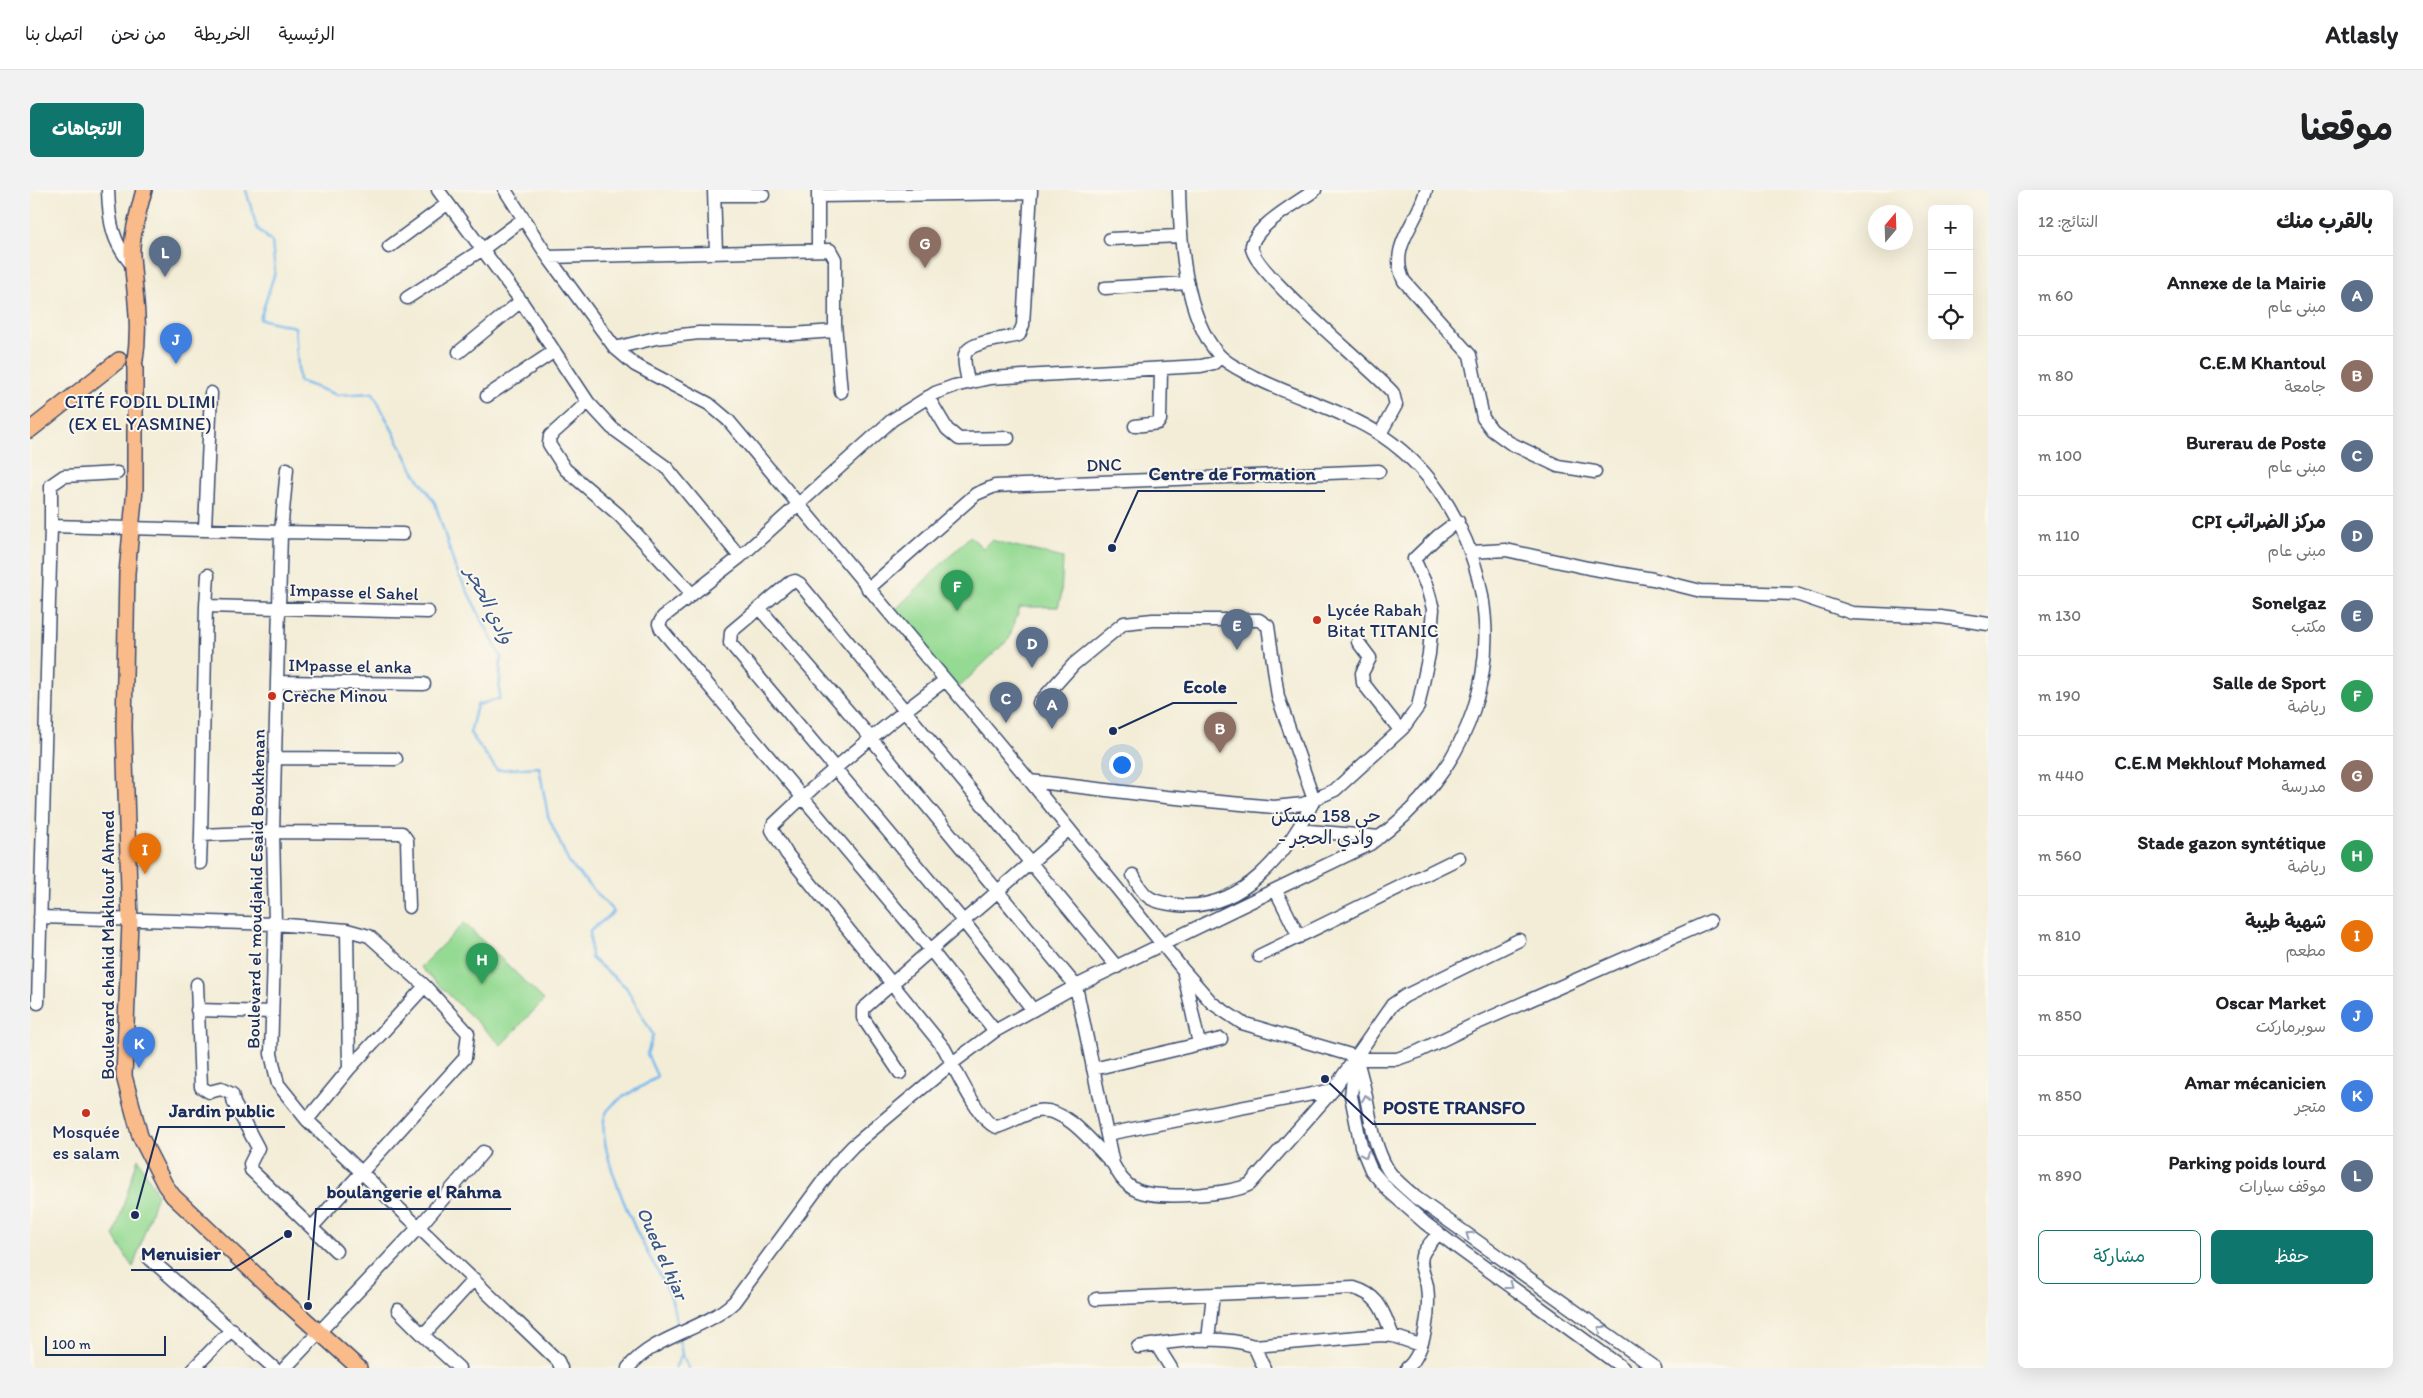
<!DOCTYPE html>
<html lang="ar">
<meta charset="utf-8">
<style>
:root{--surface:#fff;--page:#f2f2f2;--text:#202124;--muted:#757577;--line:#e0e0e0;--accent:#0f766e}
body{margin:0;font-family:Itim,"Playpen Sans Arabic",sans-serif;background:var(--page);color:var(--text);direction:rtl}
.controls{position:absolute;right:15px;top:15px;display:grid;overflow:hidden;border-radius:8px;box-shadow:0 5px 20px #0002}
.controls button{width:45px;height:45px;display:grid;place-items:center;padding:0;border:0;border-bottom:1px solid var(--line);background:var(--surface);color:var(--text);font:25px sans-serif}
.compass{position:absolute;left:1838px;top:15px;width:45px;height:45px;border-radius:50%;background:var(--surface);box-shadow:0 5px 20px #0002;rotate:19deg}
.scale{position:absolute;left:15px;bottom:12px;width:121px;box-sizing:border-box;padding-left:5px;border:2px solid #1b2f5e;border-top:0;font-size:14px;line-height:18px;white-space:nowrap;color:#1b2f5e;-webkit-text-stroke:4px #fbf7ec;paint-order:stroke}
.you{position:absolute;left:1091px;top:574px;width:18px;height:18px;margin:-12px;border:4px solid #fff;border-radius:50%;background:#1a73e8;box-shadow:0 0 0 8px #1a73e833}
.badge{display:grid;place-items:center;width:32px;height:32px;border-radius:50%;background:var(--accent);color:#fff;font-size:16px;font-weight:700}
.pin{position:absolute;translate:-50% -41px;filter:drop-shadow(0 1px 2px #0008)}
.pin::after{content:'';position:absolute;top:26px;width:18px;height:15px;background:inherit;clip-path:polygon(0 0,100% 0,50% 100%)}
.list{margin:0;padding:0;list-style:none}
h2{display:flex;justify-content:space-between;align-items:center;height:65px;margin:0;padding:0 20px;font-size:21px}
h2 small{font-size:16px;font-weight:400;color:var(--muted)}
.list li{display:grid;grid-template-columns:32px 1fr auto;gap:15px;align-items:center;box-sizing:border-box;height:80px;padding:0 20px;border-top:1px solid var(--line)}
.list b{display:block;font-size:19px;white-space:nowrap}
.list p{margin:0;font-size:16px;white-space:nowrap;color:var(--muted)}
.list em{font-size:16px;font-style:normal;color:var(--muted)}
.actions{display:flex;gap:10px;padding:15px 20px}
.actions a{flex:1;padding:11px 0;border:1px solid var(--accent);border-radius:8px;text-align:center;font-size:18px;color:var(--accent)}
.actions .main{background:var(--accent);color:#fff}
.icon{flex:none;width:28px;height:28px;fill:none;stroke:currentColor;stroke-width:2;stroke-linecap:round;stroke-linejoin:round}
.map{position:relative;flex:none;width:1958px;height:1178px;overflow:hidden;direction:ltr;border-radius:8px}
header{display:flex;align-items:center;gap:30px;box-sizing:border-box;height:70px;padding:0 25px;background:var(--surface);border-bottom:1px solid var(--line)}
header strong{font-size:24px}
nav{display:flex;gap:28px;margin-inline-start:auto;font-size:18px}
.intro{display:flex;align-items:center;justify-content:space-between;box-sizing:border-box;height:120px;padding:0 30px}
h1{margin:0;font-size:35px}
.button{padding:12px 22px;border-radius:8px;background:var(--accent);color:#fff;font-size:18px;font-weight:700}
main{display:flex;gap:30px;padding:0 30px}
aside{flex:1;background:var(--surface);border-radius:8px;box-shadow:0 5px 20px #0002}
.map>svg:first-child{display:block}
.green{fill:#94da93;stroke:#588478}
.lines{fill:none;stroke-linecap:round;stroke-linejoin:round}
.stream{stroke:#78b9ed;stroke-width:2.5}
.minor-casing{stroke:#3b4c70;stroke-width:15}
.major-casing{stroke:#3b4c70;stroke-width:18}
.minor{stroke:#fff;stroke-width:12}
.major{stroke:#fabb8b;stroke-width:15}
.oneway{stroke:#8d97ae}
.poi-dot{fill:#c8321e;stroke:#fbf7ec;stroke-width:2}
.labels{text-anchor:middle;stroke-width:4;stroke-linejoin:round;paint-order:stroke}
.street-label{font-size:18px;fill:#1b2f5e;stroke:#fbf7ec}
.poi-label{font-size:18px;fill:#1b2f5e;stroke:#fbf7ec;text-anchor:start}
.neighbourhood-label{font-size:19px;fill:#1b2f5e;stroke:#fbf7ec}
.water-label{font-size:19px;font-style:italic;fill:#375889;stroke:#fbf7ec}
.leader{fill:none;stroke:#1b2f5e;stroke-width:2}
.callout-dot{fill:#1b2f5e;stroke:#fbf7ec;stroke-width:2}
.callout-label{font-size:19px;text-anchor:middle;font-weight:bold;fill:#1b2f5e;stroke:#fbf7ec;stroke-width:4;stroke-linejoin:round;paint-order:stroke}
</style>
<header>
<strong>Atlasly</strong>
<nav><a>الرئيسية</a><a>الخريطة</a><a>من نحن</a><a>اتصل بنا</a></nav>
</header>
<div class="intro"><h1>موقعنا</h1><a class="button">الاتجاهات</a></div>
<main>
<aside>
<h2>بالقرب منك<small>النتائج: 12</small></h2>
<ul class="list">
<li><span class="badge" style="background:#5c6f8a">A</span><div><b>Annexe de la Mairie</b><p>مبنى عام</p></div><em>60 m</em></li>
<li><span class="badge" style="background:#8d6e63">B</span><div><b>C.E.M Khantoul</b><p>جامعة</p></div><em>80 m</em></li>
<li><span class="badge" style="background:#5c6f8a">C</span><div><b>Burerau de Poste</b><p>مبنى عام</p></div><em>100 m</em></li>
<li><span class="badge" style="background:#5c6f8a">D</span><div><b>مركز الضرائب CPI</b><p>مبنى عام</p></div><em>110 m</em></li>
<li><span class="badge" style="background:#5c6f8a">E</span><div><b>Sonelgaz</b><p>مكتب</p></div><em>130 m</em></li>
<li><span class="badge" style="background:#2e9e5b">F</span><div><b>Salle de Sport</b><p>رياضة</p></div><em>190 m</em></li>
<li><span class="badge" style="background:#8d6e63">G</span><div><b>C.E.M Mekhlouf Mohamed</b><p>مدرسة</p></div><em>440 m</em></li>
<li><span class="badge" style="background:#2e9e5b">H</span><div><b>Stade gazon syntétique</b><p>رياضة</p></div><em>560 m</em></li>
<li><span class="badge" style="background:#e8710a">I</span><div><b>شهية طيبة</b><p>مطعم</p></div><em>810 m</em></li>
<li><span class="badge" style="background:#3f7fe0">J</span><div><b>Oscar Market</b><p>سوبرماركت</p></div><em>850 m</em></li>
<li><span class="badge" style="background:#3f7fe0">K</span><div><b>Amar mécanicien</b><p>متجر</p></div><em>850 m</em></li>
<li><span class="badge" style="background:#5c6f8a">L</span><div><b>Parking poids lourd</b><p>موقف سيارات</p></div><em>890 m</em></li>
</ul>
<div class="actions"><a class="main">حفظ</a><a>مشاركة</a></div>
</aside>
<div class="map">
<svg width="1958" height="1178" viewBox="0 0 1958 1178">
<rect width="100%" height="100%" fill="#fbf7ec"/>
<filter id="ink" filterUnits="userSpaceOnUse"><feTurbulence type="fractalNoise" baseFrequency=".02" numOctaves="2"/><feDisplacementMap in="SourceGraphic" scale="10" xChannelSelector="R" yChannelSelector="G"/><feConvolveMatrix kernelMatrix="1 2 1 2 8 2 1 2 1" color-interpolation-filters="sRGB"/></filter>
<filter id="wash" filterUnits="userSpaceOnUse"><feTurbulence type="fractalNoise" baseFrequency=".0096" numOctaves="4" result="noise"/><feDisplacementMap in="SourceGraphic" scale="20" xChannelSelector="R" yChannelSelector="G"/><feGaussianBlur stdDeviation="1.12" result="paint"/><feColorMatrix in="noise" values="0 0 0 0 0 0 0 0 0 0 0 0 0 0 0 0 0 1.4 0 .05"/><feComposite in="paint" operator="in"/></filter>
<g filter="url(#wash)">
<rect width="100%" height="100%" fill="#f3edd7"/>
<!-- green -->
<path class="green" d="M940 346 953 358 961 350 1033 368 1031 407 1028 417H990L979 449 924 502 860 425Z
M434 733 514 810 471 855 390 777Z
M108 968 127 1004 103 1078 84 1046Z"/>
<g class="lines">
<!-- stream -->
<path class="stream" d="M216 0 227 38 242 52 245 82 230 129 265 137 269 191 307 205 343 203 384 282 405 313 425 377 471 467 469 509 447 515 440 543 467 580 509 577 518 626 539 673 584 722 560 741 561 768 596 797 623 845 617 864 627 886C612 900 591 903 578 920 560 944 603 1035 616 1060 624 1076 637 1094 642 1111 645 1120 646 1131 648 1141
M649 1149 652 1164 659 1178
M645 1178 652 1164"/>
</g>
</g>
<g filter="url(#ink)">
<g class="lines">
<!-- minor casing -->
<g class="minor-casing">
<path id="minor" d="M78 0C79 32 82 53 104 77
M408 0 491 111 558 212 582 238 636 277 710 367
M475 0 518 67 585 158 605 175 679 214 698 230 1000 591 1154 781 1182 813 1212 833 1334 869H1367L1387 862 1443 835 1680 731
M684 0 686 63
M788 0V59
M1285 0C1269 12 1227 34 1222 55 1216 77 1343 179 1363 203L1366 215 1350 244
M1396 0C1389 32 1357 56 1374 91L1440 165 1453 228 1462 240 1480 253 1528 276 1565 282
M685 5H733
M788 6 1001 3
M1080 49 1150 46
M359 57 417 14
M518 67 800 60 805 69V134L811 202
M1075 98 1158 93
M377 108 453 59 492 30
M585 158 626 148 669 143 762 144 805 141
M429 162 491 111
M938 192C937 184 933 173 935 165 938 151 977 149 989 145L993 135 1001 0
M457 206 523 162
M898 207 917 239 929 249 978 248
M558 212 520 246 519 254 535 279 589 325 662 404
M1105 236 1128 233 1130 230 1131 180
M257 279 251 342 373 344
M21 336V295L34 286 87 283
M175 338 181 203
M1441 362 1476 360 1558 378 1623 389 1671 401 1766 404 1822 423 1911 427 1958 434
M838 399 946 304 965 296 1349 281
M176 416 178 385
M729 418 840 547 1046 796 1083 974C1089 985 1094 994 1106 1000 1125 1010 1201 1005 1220 994L1303 900 1362 815 1375 806 1489 750
M1328 452 1340 468 1332 483 1333 493 1370 540
M914 491C854 536 797 583 743 635L742 640 757 664 914 858C923 874 950 935 967 937 981 933 993 924 1007 921 1035 915 1065 956 1083 974
M247 492 394 494
M1009 513 1044 474 1094 433 1123 430H1229L1238 436 1248 507 1284 610C1258 662 1213 722 1147 715 1122 712 1114 709 1103 685
M245 568 366 569
M1000 591 1136 607 1244 617 1273 614 1305 600 1373 538 1388 517 1399 464 1403 419 1397 397 1384 369 1408 346 1428 331
M1267 640 1350 647
M170 673 171 645
M1246 701 1269 747
M379 717 377 650 372 643 243 642 171 645 176 416 398 422
M10 727 245 734 317 740 339 746 395 796 438 843 435 868 282 1037
M317 740 319 879
M1229 766 1429 668
M1154 784 1169 854
M167 794 171 897 179 902 191 899 202 904 204 913 228 958 220 974 221 980 306 1061
M8 813 21 336 251 342 243 642 245 734 241 864 248 894 277 930 528 1171 531 1178
M167 820 242 822
M1003 820 934 732 700 453 701 442 759 393 765 391 770 394 1087 777
M965 841 900 759 631 439 629 434 633 427 710 367 862 230 905 203 924 196 960 188 1171 176 1184 173 1190 167
M1325 866C1340 903 1337 945 1358 980 1364 990 1377 999 1385 1007L1625 1178
M1325 871 1321 906 1331 956 1341 980 1359 1001 1395 1033 1428 1058 1593 1178
M1063 879 1191 849
M870 883 833 828V819L1039 639
M277 930 319 879 395 796
M1077 944 1303 900
M119 1068 244 1178
M1066 1109 1324 1098C1351 1106 1353 1123 1363 1146
M368 1120 393 1145
M1178 1150 1183 1104
M1126 1154 1141 1178
M1224 1156 1351 1145 1363 1146 1390 1155
M1108 1157C1145 1151 1189 1144 1224 1156L1234 1178
M164 1178 202 1139
M255 1178 389 1037 453 962
M429 1178 393 1145 444 1089
M598 1178C625 1145 673 1141 704 1112L804 976 823 956 921 874 965 841 1046 796 1340 654C1440 584 1484 467 1436 351 1418 308 1390 271 1351 245 1313 220 1265 208 1224 187 1213 181 1198 175 1189 165 1154 126 1150 49 1149 0
M1377 1178C1396 1162 1400 1119 1397 1096 1395 1085 1389 1078 1392 1066 1395 1058 1403 1050 1408 1044"/>
</g>
<!-- major casing -->
<g class="major-casing">
<path id="major" d="M105 170C111 133 104 102 102 65 101 45 109 20 114 0
M105 176V299L97 383 94 537 100 732 94 886 110 946 135 995 143 1006 241 1099 329 1178
M0 240 89 170"/>
</g>
<!-- minor -->
<use href="#minor" class="minor"/>
<!-- major -->
<use href="#major" class="major"/>
</g>
<!-- one-way arrows -->
<defs><path id="oneway-chevron" d="M-2-3.5L2.5 0L-2 3.5" fill="none" stroke-width="1.6" stroke-linecap="round" stroke-linejoin="round" transform="scale(1.25)"/></defs>
<g class="oneway">
<use href="#oneway-chevron" transform="translate(1336 908) rotate(-100)"/>
<use href="#oneway-chevron" transform="translate(1335 965) rotate(67)"/>
<use href="#oneway-chevron" transform="translate(1439 1045) rotate(-145)"/>
<use href="#oneway-chevron" transform="translate(1480 1096) rotate(36)"/>
<use href="#oneway-chevron" transform="translate(1571 1139) rotate(-145)"/>
</g>
</g>
<!-- markers -->
<g class="poi-dot">
<circle cx="1287" cy="430" r="5"/>
<circle cx="242" cy="506" r="5"/>
<circle cx="56" cy="923" r="5"/>
</g>
<g class="labels">
<!-- street labels -->
<g class="street-label">
<text transform="translate(1074 275) rotate(-2)" y="6">DNC</text>
<text transform="translate(324 402) rotate(2)" y="6">Impasse el Sahel</text>
<text transform="translate(320 476) rotate(1)" y="6">IMpasse el anka</text>
<text transform="translate(226 699) rotate(-89)" y="6">Boulevard el moudjahid Esaid Boukhenan</text>
<text transform="translate(78 755) rotate(-90)" y="6">Boulevard chahid Makhlouf Ahmed</text>
</g>
<!-- poi labels -->
<g class="poi-label">
<text x="1297" y="426">Lycée Rabah<tspan x="1297" dy="21">Bitat TITANIC</tspan></text>
<text x="252" y="512">Crèche Minou</text>
<text x="56" y="948" text-anchor="middle">Mosquée<tspan x="56" dy="21">es salam</tspan></text>
</g>
<!-- neighbourhood labels -->
<g class="neighbourhood-label">
<text x="110" y="218">CITÉ FODIL DLIMI<tspan x="110" dy="22">(EX EL YASMINE)</tspan></text>
<text x="1296" y="632">حي 158 مسكن<tspan x="1296" dy="22">- وادي الحجر</tspan></text>
</g>
<!-- water labels -->
<g class="water-label">
<text transform="translate(460 415) rotate(63)" y="7">وادي الحجر</text>
<text transform="translate(633 1063) rotate(66)" y="7">Oued el hjar</text>
</g>
</g>
<!-- callouts -->
<path class="leader" d="M1082 358L1108 301H1295M1083 541L1143 513H1207M1295 889L1343 934H1506M105 1025L129 937H255M278 1116L286 1019H481M258 1044L201 1080H101"/>
<g class="callout-dot">
<circle cx="1082" cy="358" r="5"/>
<circle cx="1083" cy="541" r="5"/>
<circle cx="1295" cy="889" r="5"/>
<circle cx="105" cy="1025" r="5"/>
<circle cx="278" cy="1116" r="5"/>
<circle cx="258" cy="1044" r="5"/>
</g>
<g class="callout-label">
<text x="1202" y="290">Centre de Formation</text>
<text x="1175" y="503">Ecole</text>
<text x="1424" y="924">POSTE TRANSFO</text>
<text x="192" y="927">Jardin public</text>
<text x="384" y="1008">boulangerie el Rahma</text>
<text x="151" y="1070">Menuisier</text>
</g>
</svg>
<div class="controls">
<button>+</button>
<button>−</button>
<button><svg class="icon" aria-label="locate" viewBox="0 0 24 24"><circle cx="12" cy="12" r="6"/><path d="M12 2v4M12 18v4M2 12h4M18 12h4"/></svg></button>
</div>
<svg class="compass" viewBox="-18 -18 36 36"><path d="M0-13l5 13h-10z" fill="#e53935"/><path d="M0 13l5-13h-10z" fill="#757577"/></svg>
<div class="scale">100 m</div>
<div class="you"></div>
<div class="pin badge" style="left:1022px;top:539px;background:#5c6f8a">A</div>
<div class="pin badge" style="left:1190px;top:563px;background:#8d6e63">B</div>
<div class="pin badge" style="left:976px;top:533px;background:#5c6f8a">C</div>
<div class="pin badge" style="left:1002px;top:478px;background:#5c6f8a">D</div>
<div class="pin badge" style="left:1207px;top:460px;background:#5c6f8a">E</div>
<div class="pin badge" style="left:927px;top:421px;background:#2e9e5b">F</div>
<div class="pin badge" style="left:895px;top:78px;background:#8d6e63">G</div>
<div class="pin badge" style="left:452px;top:794px;background:#2e9e5b">H</div>
<div class="pin badge" style="left:115px;top:684px;background:#e8710a">I</div>
<div class="pin badge" style="left:146px;top:174px;background:#3f7fe0">J</div>
<div class="pin badge" style="left:109px;top:878px;background:#3f7fe0">K</div>
<div class="pin badge" style="left:135px;top:87px;background:#5c6f8a">L</div>
</div>
</main>
